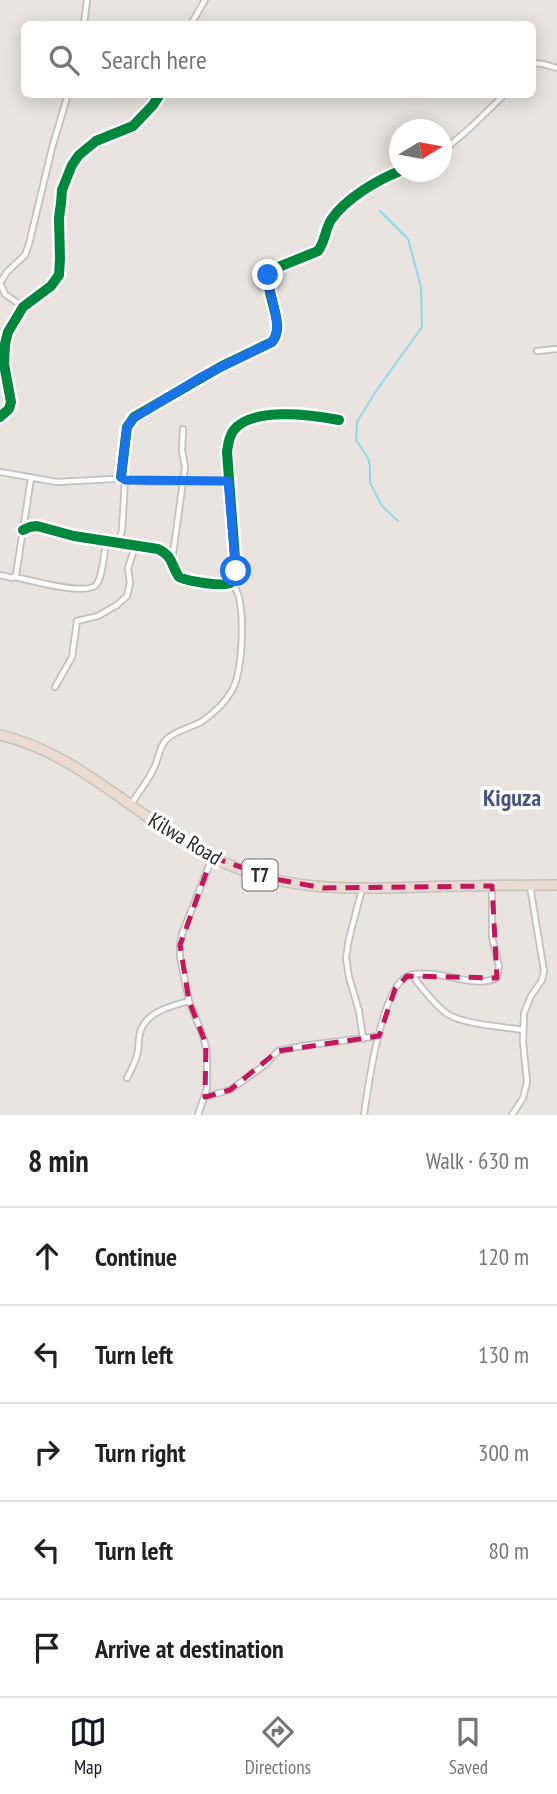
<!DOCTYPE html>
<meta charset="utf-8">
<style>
:root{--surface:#fff;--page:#f2f2f2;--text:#202124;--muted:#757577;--line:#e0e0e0;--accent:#111827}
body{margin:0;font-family:"PT Sans Narrow",sans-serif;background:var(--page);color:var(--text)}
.compass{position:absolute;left:389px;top:119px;width:63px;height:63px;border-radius:50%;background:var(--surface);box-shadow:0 4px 18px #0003;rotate:80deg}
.stop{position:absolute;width:21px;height:21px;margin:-16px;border:5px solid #1a73e8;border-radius:50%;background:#fff}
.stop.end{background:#1a73e8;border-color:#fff;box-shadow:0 2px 7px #0008}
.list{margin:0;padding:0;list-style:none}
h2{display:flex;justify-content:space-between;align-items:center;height:91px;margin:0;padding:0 28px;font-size:30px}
h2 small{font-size:23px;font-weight:400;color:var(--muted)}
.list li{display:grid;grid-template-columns:46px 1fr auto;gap:21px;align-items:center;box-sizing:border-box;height:98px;padding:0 28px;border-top:2px solid var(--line)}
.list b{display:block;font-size:26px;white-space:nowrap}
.list em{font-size:23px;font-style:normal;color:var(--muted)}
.icon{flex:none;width:38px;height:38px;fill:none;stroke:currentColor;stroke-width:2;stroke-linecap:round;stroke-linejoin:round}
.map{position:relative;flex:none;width:557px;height:1115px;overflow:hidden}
.search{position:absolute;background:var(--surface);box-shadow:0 4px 18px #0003;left:21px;right:21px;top:21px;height:77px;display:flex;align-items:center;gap:18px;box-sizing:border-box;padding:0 24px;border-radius:10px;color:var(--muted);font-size:26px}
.sheet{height:581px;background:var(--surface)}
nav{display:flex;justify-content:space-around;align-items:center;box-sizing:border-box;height:98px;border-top:2px solid var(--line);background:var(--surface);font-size:19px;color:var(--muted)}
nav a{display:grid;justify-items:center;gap:4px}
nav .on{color:var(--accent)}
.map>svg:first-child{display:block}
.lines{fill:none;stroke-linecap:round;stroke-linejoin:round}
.stream{stroke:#8fd8ec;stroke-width:2}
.street-casing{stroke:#c1bfc0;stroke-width:8}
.highway-casing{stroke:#c4c2c0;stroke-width:12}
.street{stroke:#fcfbfa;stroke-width:4.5}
.highway{stroke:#e9dbd2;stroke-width:9}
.cycleway-casing{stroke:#fff;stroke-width:15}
.cycleway{stroke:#00873e;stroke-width:10}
.route{stroke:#1a73e8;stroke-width:9}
.marked{fill:none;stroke:#c2185b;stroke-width:5;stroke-dasharray:14 9;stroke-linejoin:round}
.labels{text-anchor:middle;stroke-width:7;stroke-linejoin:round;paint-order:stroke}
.shield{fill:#fff;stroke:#696969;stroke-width:2}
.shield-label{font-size:19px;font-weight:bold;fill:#292929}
.street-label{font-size:21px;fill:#292929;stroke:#fff}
.quarter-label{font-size:24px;font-weight:bold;fill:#48547b;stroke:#fff}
</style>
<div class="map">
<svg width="557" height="1115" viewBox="0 0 557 1115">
<rect width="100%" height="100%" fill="#e8e3de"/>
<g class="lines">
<!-- stream -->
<path class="stream" d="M380 211 408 239 421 287 422 327 376 391 357 422 356 440 368 458 370 467V483L382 506 398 521"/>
<!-- street casing -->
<g class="street-casing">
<path id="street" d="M84 24 87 0
M191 24 205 0
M532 63 543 64 557 68
M442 152 471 127 505 94
M23 307 5 294 0 283 7 272 25 255 29 244 52 148 68 94
M537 351 557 349
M0 417 9 409 11 402 4 364 5 344 8 332 23 307 51 286 59 275 60 259 59 218 61 203 62 190 72 165 79 155 96 141 133 126 153 105 160 94
M0 472 57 482 114 479 121 477 125 480 151 482 228 481
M121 477 127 427 134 417 222 366 272 342C288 323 261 292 271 270L318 251C325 242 325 230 331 220 345 199 377 180 400 171
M23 530 30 527 37 526 74 536 158 549C174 557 170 564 179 577 188 581 224 588 232 582 236 579 236 576 236 571L227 452C228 444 229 437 233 431 251 406 313 415 339 420
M118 543 122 531 125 480
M172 561 185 467 182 451 183 429
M0 575 12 578 16 575 31 478
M15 577C30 580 85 596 96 585 103 577 104 552 106 542
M55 687 72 657 77 621 98 616 117 605 127 596 130 583 128 568 135 547
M131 804C139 792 148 781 154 768 159 758 159 746 167 739 176 730 190 728 201 722 211 715 225 703 231 692 243 673 244 619 239 597 237 592 235 587 233 582
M362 889 349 939 346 958 349 977 359 1011 363 1039
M412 975C422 988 433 1003 446 1013 460 1024 504 1027 523 1030
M127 1078C132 1069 136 1061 138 1051 139 1042 138 1032 144 1024 153 1010 175 1005 189 1001
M205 1097 230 1090 265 1065 278 1051 302 1046 379 1036
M198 1115 207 1088V1051L203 1036 189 1001 180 957V945L182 934 212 858
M364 1115C368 1086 381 991 406 977 413 972 425 974 433 974 454 976 477 987 497 978L499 966 492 937V887
M512 1115 523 1098 527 1082 523 1042 524 1013 531 996 542 980 544 971 530 886"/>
</g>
<!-- highway casing -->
<g class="highway-casing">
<path id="highway" d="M0 735C82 754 141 823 216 859 284 892 345 889 419 887 465 886 511 885 557 885"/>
</g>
<!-- street -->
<use href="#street" class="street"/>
<!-- highway -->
<use href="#highway" class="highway"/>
<!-- cycleway casing -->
<g class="cycleway-casing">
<path id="cycleway" d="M0 417 9 409 11 402 4 364 5 344 8 332 23 307 51 286 59 275 60 259 59 218 61 203 62 190 72 165 79 155 96 141 133 126 153 105 160 94
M121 477 127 427 134 417 222 366 272 342C288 323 261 292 271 270L318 251C325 242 325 230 331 220 345 199 377 180 400 171
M23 530 30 527 37 526 74 536 158 549C174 557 170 564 179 577 188 581 224 588 232 582 236 579 236 576 236 571L227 452C228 444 229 437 233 431 251 406 313 415 339 420"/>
</g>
<!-- cycleway -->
<use href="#cycleway" class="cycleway"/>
</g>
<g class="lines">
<!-- route -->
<path class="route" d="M236 571 228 481 125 480 121 477 127 427 134 418 201 377 272 342C285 326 268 295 268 275"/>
</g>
<!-- marked area -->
<path class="marked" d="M212 857 275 879 323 888 492 886 497 978 407 976 395 989 379 1036 278 1051 230 1090 205 1097 206 1044 189 1001 180 945Z"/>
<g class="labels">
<!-- shield labels -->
<rect class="shield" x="242.5" y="859.5" width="35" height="31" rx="5"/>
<g class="shield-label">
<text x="260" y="882">T7</text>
</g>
<!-- street labels -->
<g class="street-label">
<text transform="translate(185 839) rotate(31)" y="7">Kilwa Road</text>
</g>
<!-- quarter labels -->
<g class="quarter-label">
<text x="512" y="806">Kiguza</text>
</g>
</g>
</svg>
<svg class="compass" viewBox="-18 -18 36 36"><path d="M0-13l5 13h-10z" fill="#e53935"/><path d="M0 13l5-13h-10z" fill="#757577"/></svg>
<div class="stop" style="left:236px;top:571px"></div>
<div class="stop end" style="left:268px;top:275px"></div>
<div class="search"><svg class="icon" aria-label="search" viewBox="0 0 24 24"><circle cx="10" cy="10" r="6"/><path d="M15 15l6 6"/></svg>Search here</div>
</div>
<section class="sheet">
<h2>8 min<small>Walk · 630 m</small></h2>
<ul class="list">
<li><svg class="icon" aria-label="ahead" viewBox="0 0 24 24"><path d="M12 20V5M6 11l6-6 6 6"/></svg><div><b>Continue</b></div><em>120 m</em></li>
<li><svg class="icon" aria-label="left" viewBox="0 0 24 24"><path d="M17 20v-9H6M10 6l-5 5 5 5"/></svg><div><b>Turn left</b></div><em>130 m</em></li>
<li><svg class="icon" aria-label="right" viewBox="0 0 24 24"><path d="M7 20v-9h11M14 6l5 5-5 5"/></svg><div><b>Turn right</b></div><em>300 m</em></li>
<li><svg class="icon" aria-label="left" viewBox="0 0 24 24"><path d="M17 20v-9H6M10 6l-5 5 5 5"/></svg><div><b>Turn left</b></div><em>80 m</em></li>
<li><svg class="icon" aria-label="arrive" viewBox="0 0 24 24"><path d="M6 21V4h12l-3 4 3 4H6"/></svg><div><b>Arrive at destination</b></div></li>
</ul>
</section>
<nav>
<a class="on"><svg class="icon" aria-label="map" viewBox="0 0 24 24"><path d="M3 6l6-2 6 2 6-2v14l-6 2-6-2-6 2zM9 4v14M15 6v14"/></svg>Map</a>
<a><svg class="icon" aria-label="directions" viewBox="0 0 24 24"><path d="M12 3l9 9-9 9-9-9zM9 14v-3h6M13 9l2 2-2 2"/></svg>Directions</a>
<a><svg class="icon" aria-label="saved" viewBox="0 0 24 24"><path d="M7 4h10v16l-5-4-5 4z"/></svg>Saved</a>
</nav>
